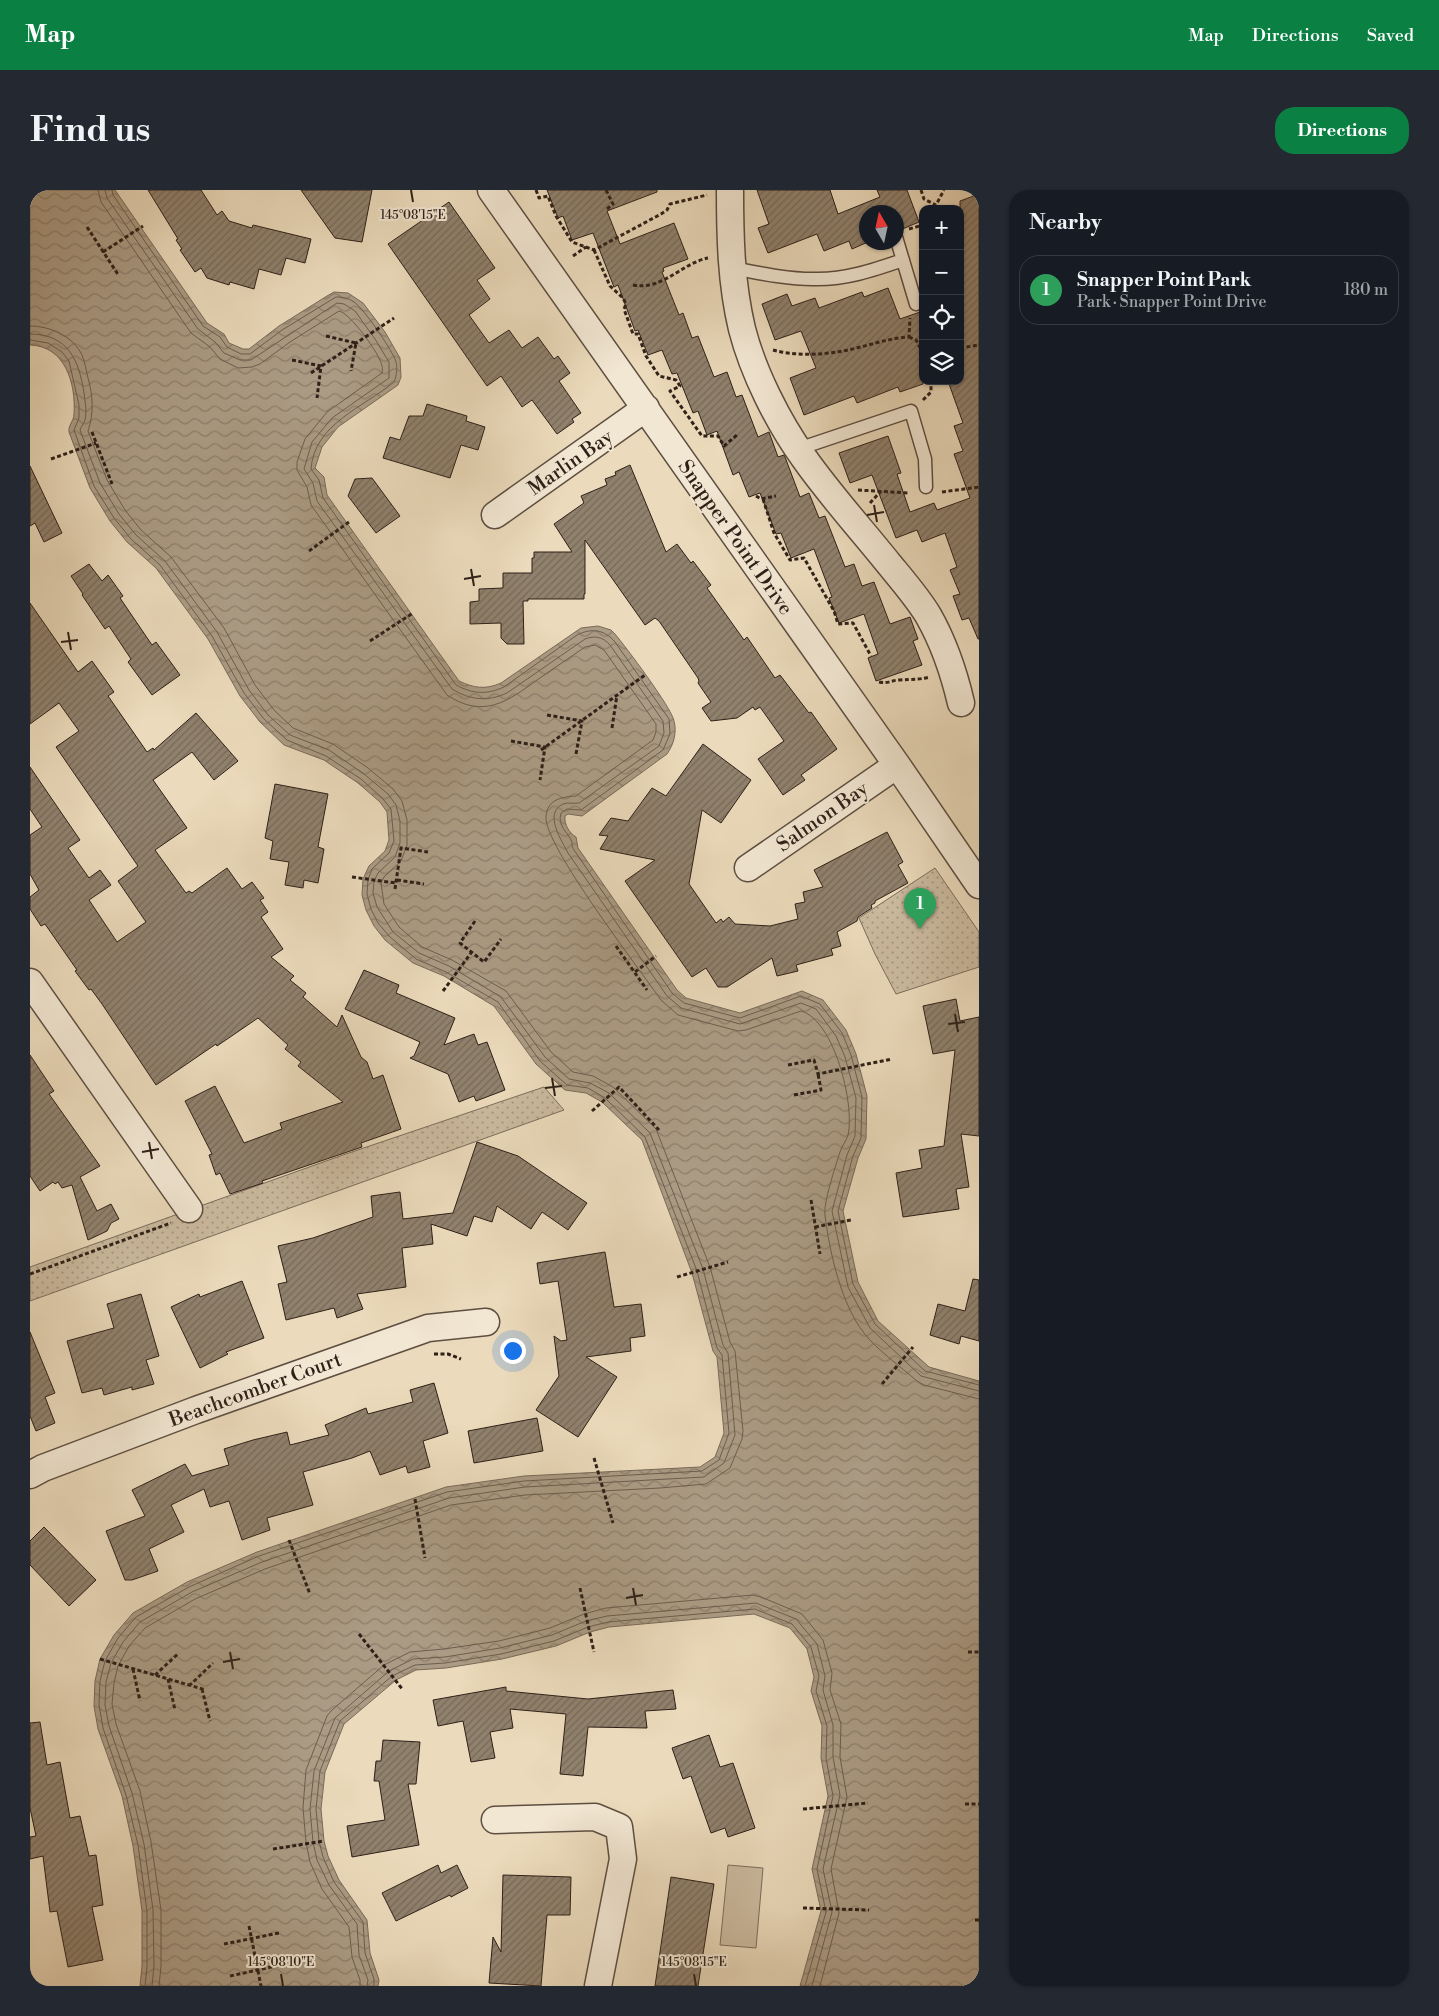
<!DOCTYPE html>
<meta charset="utf-8">
<style>
:root{--surface:#171b24;--page:#242831;--text:#f1f3f6;--muted:#9ea1a6;--line:#363941;--accent:#0b8043}
body{margin:0;font-family:"Libre Bodoni",serif;background:var(--page);color:var(--text)}
.controls{position:absolute;right:15px;top:15px;display:grid;overflow:hidden;border-radius:10px;box-shadow:0 1px 4px #0004}
.controls button{width:45px;height:45px;display:grid;place-items:center;padding:0;border:0;border-bottom:1px solid var(--line);background:var(--surface);color:var(--text);font:25px sans-serif}
.compass{position:absolute;left:829px;top:15px;width:45px;height:45px;border-radius:50%;background:var(--surface);box-shadow:0 1px 4px #0004;rotate:351deg}
.you{position:absolute;left:482px;top:1160px;width:18px;height:18px;margin:-12px;border:4px solid #fff;border-radius:50%;background:#1a73e8;box-shadow:0 0 0 8px #1a73e833}
.badge{display:grid;place-items:center;width:32px;height:32px;border-radius:50%;background:var(--accent);color:#fff;font-size:16px;font-weight:700}
.pin{position:absolute;translate:-50% -41px;filter:drop-shadow(0 1px 2px #0008)}
.pin::after{content:'';position:absolute;top:26px;width:18px;height:15px;background:inherit;clip-path:polygon(0 0,100% 0,50% 100%)}
.list{margin:0;padding:0;list-style:none}
h2{display:flex;justify-content:space-between;align-items:center;height:65px;margin:0;padding:0 20px;font-size:21px}
h2 small{font-size:16px;font-weight:400;color:var(--muted)}
.list li{display:grid;grid-template-columns:32px 1fr auto;gap:15px;align-items:center;box-sizing:border-box;height:70px;margin:0 10px 10px;padding:0 10px;border:1px solid var(--line);border-radius:20px}
.list b{display:block;font-size:19px;white-space:nowrap}
.list p{margin:0;font-size:16px;white-space:nowrap;color:var(--muted)}
.list em{font-size:16px;font-style:normal;color:var(--muted)}
.icon{flex:none;width:28px;height:28px;fill:none;stroke:currentColor;stroke-width:2;stroke-linecap:round;stroke-linejoin:round}
.map{position:relative;flex:none;width:949px;height:1796px;overflow:hidden;border-radius:20px}
header{display:flex;align-items:center;gap:30px;box-sizing:border-box;height:70px;padding:0 25px;background:var(--accent);color:#fff}
header strong{font-size:24px}
nav{display:flex;gap:28px;margin-inline-start:auto;font-size:18px}
.intro{display:flex;align-items:center;justify-content:space-between;box-sizing:border-box;height:120px;padding:0 30px}
h1{margin:0;font-size:35px}
.button{padding:12px 22px;border-radius:20px;background:var(--accent);color:#fff;font-size:18px;font-weight:700}
main{display:flex;gap:30px;padding:0 30px}
aside{flex:1;background:var(--surface);border-radius:20px;box-shadow:0 1px 4px #0004}
.map>svg:first-child{display:block}
.grass{fill:url(#grass-dots);stroke:#7c6d5c}
.pitch{fill:#cbba9f;stroke:#7c6d5c}
.water{fill:url(#water-waves);stroke:#796a59}
.lines{fill:none;stroke-linecap:round;stroke-linejoin:round}
.shore{stroke:#6c5e4e;stroke-width:1}
.building{fill:url(#building-hatch);stroke:#2e2018}
.lane-casing{stroke:#5d4e41;stroke-width:15}
.street-casing{stroke:#5d4e41;stroke-width:29}
.path{stroke:#2e2018;stroke-width:3;stroke-dasharray:4 2.5;stroke-linecap:butt}
.lane{stroke:#f2e7d3;stroke-width:12}
.street{stroke:#f2e7d3;stroke-width:26}
.ticks{fill:none;stroke:#2e2018;stroke-width:2}
.labels{text-anchor:middle;stroke-width:4;stroke-linejoin:round;paint-order:stroke}
.street-label{font-size:20px;fill:#2e2018;stroke:#f2e7d3}
.ticks-label{font-size:12px;text-anchor:middle;fill:#2e2018;stroke:#f2e7d3;stroke-width:4;stroke-linejoin:round;paint-order:stroke}
</style>
<header>
<strong>Map</strong>
<nav><a>Map</a><a>Directions</a><a>Saved</a></nav>
</header>
<div class="intro"><h1>Find us</h1><a class="button">Directions</a></div>
<main>
<div class="map">
<svg width="949" height="1796" viewBox="0 0 949 1796">
<defs>
<pattern id="grass-dots" width="8" height="8" patternUnits="userSpaceOnUse" patternTransform="scale(1.25)"><rect width="8" height="8" fill="#cbba9f"/><path d="M2 2h.1M6 6h.1" fill="none" stroke="#a59781" stroke-width="1.8" stroke-linecap="round"/></pattern>
<pattern id="water-waves" width="16" height="10" patternUnits="userSpaceOnUse" patternTransform="scale(1.25)"><rect width="16" height="10" fill="#ab9b84"/><path d="M0 5q4-4 8 0t8 0" fill="none" stroke="#8c7e6b"/></pattern>
<pattern id="building-hatch" width="6" height="6" patternUnits="userSpaceOnUse" patternTransform="scale(1.25)"><rect width="6" height="6" fill="#90816d"/><path d="M-1 1l2-2M0 6l6-6M5 7l2-2" fill="none" stroke="#766959"/></pattern>
</defs>
<rect width="100%" height="100%" fill="#ebdabb"/>
<filter id="stains"><feTurbulence type="fractalNoise" baseFrequency=".004" numOctaves="4"/><feColorMatrix values="0 0 0 0 .2 0 0 0 0 .09 0 0 0 0 .02 0 0 0 .5 -.17"/></filter>
<radialGradient id="worn" r=".72"><stop offset=".6" stop-color="#630" stop-opacity="0"/><stop offset="1" stop-color="#630" stop-opacity=".3"/></radialGradient>
<!-- grass -->
<path class="grass" d="M905 678 949 742V777L866 804 845 764 829 728Z
M514 897 534 920 0 1111V1077L310 966Z"/>
<!-- pitch -->
<path class="pitch" d="M698 1675 733 1678 726 1758 690 1755Z"/>
<!-- water -->
<path class="water" d="M0 0H85L177 133 194 144 199 153 213 159H219L249 136 297 106 304 102 318 103 333 113 355 142 370 168 371 187 368 195 308 237 292 257 285 278 294 287 297 305 429 491C444 498 455 500 471 493L551 438 568 436 581 440 585 444C595 456 642 518 644 531 647 542 644 554 637 564L552 626 538 624 535 626C534 634 539 643 546 647L548 658 647 800 656 808 710 823 772 801 793 810 816 840 826 864 837 906 836 949 828 968 813 1021 828 1092 848 1131 899 1177 949 1191V1796H770L791 1721 782 1679 798 1606 791 1568 792 1536 781 1501 784 1487 777 1459 760 1438 724 1424 579 1437 560 1442 526 1456 472 1469 416 1478 386 1480 366 1490 314 1534 295 1582 291 1619 294 1651 298 1666 309 1690 337 1730 340 1763 349 1790 348 1796H110L112 1776V1721L103 1656 92 1606 68 1539 64 1516 65 1491 70 1469 84 1445 103 1423 157 1392 227 1362 416 1297 494 1286 670 1277 685 1267 694 1243 687 1167 683 1161 662 1083 612 950 572 912 556 903 535 900 506 874 464 816 414 786 383 773 355 750 344 736 336 720 332 705 333 689 339 676 355 661 359 650 357 622 350 612 328 593 294 570 254 555 230 532 210 506 178 449 126 378 97 352 80 331 60 298 39 242C38 235 44 231 44 224 46 193 35 156 0 155Z"/>
<g class="lines">
<!-- shore -->
<path class="shore" d="M68 0 71 12 161 143 180 157 190 169 208 178 222 177 230 174 260 152 309 121C320 123 350 164 352 176 353 177 352 182 352 183L297 222 275 249 267 272V280L277 297 281 315 417 505C453 529 477 512 507 490 523 479 539 468 555 457L565 455 574 460 626 534V542L623 550 546 606C532 607 517 609 516 627 514 655 610 780 631 810L648 825 708 841 716 840 771 821C804 830 825 914 818 945 816 951 812 956 810 962 806 975 793 1013 795 1025 799 1060 811 1114 834 1143 846 1159 871 1177 887 1191L894 1195 949 1209
M75 0 77 8 168 139 185 152 194 163 210 170H221L307 113 314 114 325 121 345 149 359 172V188L302 228 282 252 274 279 283 293 287 311 422 499C440 510 457 512 477 503L555 449C565 445 573 447 580 455L633 531 634 543 629 556 549 613C543 614 538 612 533 614 513 623 532 651 538 663L637 806 651 818 710 834 771 813 786 819 806 846 815 867 826 908 825 946 817 965 802 1021 818 1097 840 1138 891 1186 949 1201
M82 0 83 5 173 136 190 147 197 157 211 164H220L252 140 306 107C313 107 318 108 324 112 335 120 359 156 365 169 368 176 367 185 364 192 334 217 284 234 281 279L289 290 293 308 426 495C443 504 456 505 474 497L547 445C561 438 574 439 585 452L639 529 640 544 633 560 551 620 537 619 531 623C527 636 538 642 542 652 542 655 542 658 544 660L642 803 654 813 710 828 771 806 790 814 812 843 821 865 832 907 831 948 823 966 808 1021 823 1094 845 1134 895 1181 949 1195
M0 136C20 136 43 146 52 165 55 172 56 180 58 188 63 206 64 223 58 241L77 290 95 320 111 340 141 367 194 438 225 495 244 520 263 538 303 554 338 578 363 599 372 611 377 630V655L371 671 354 687 351 693 354 714 369 737 392 757 422 770 476 801 521 862 543 882 563 886 583 897 626 939 680 1077 700 1152 705 1161 713 1241 712 1249 700 1278 676 1294 630 1298 495 1305 421 1315 235 1379 165 1409 115 1438 99 1456 88 1476 84 1493 82 1514 86 1534 110 1601 121 1652 131 1720V1776L129 1796
M0 144C38 144 49 170 54 203 55 211 57 221 55 230 54 233 51 237 50 240L70 293 89 324 106 345 135 371 187 442 219 500 238 525 260 545 299 560 334 584 358 604 366 615 370 631V653L365 667 348 683 344 691 343 703 347 717 363 742 389 763 419 776 471 807 515 867 539 889 560 893 579 903 620 943 673 1079 693 1155 698 1163 705 1245 694 1273 674 1287 495 1297 419 1308 232 1372 162 1402 110 1432 93 1452 81 1473 76 1492 75 1515 79 1536 102 1603 114 1654 123 1720 124 1776 122 1796
M0 150 18 153 32 162 39 171 49 215V228L44 240 64 296 84 328 101 349 130 375 182 446 214 503 234 529 257 550 296 566 331 589 353 609 361 619 364 651 359 663 342 679 338 690 337 704 341 719 348 733 359 746 386 769 416 782 468 812 510 871 537 895 558 898 575 908 615 947 667 1081 687 1158 692 1165 699 1243 689 1270 672 1281 494 1291 417 1302 229 1366 159 1397 106 1427 88 1448 75 1471 70 1491 69 1515 73 1538 96 1605 108 1655 117 1721V1777L115 1796
M330 1796V1790L322 1767 319 1737 292 1699 280 1672 276 1652 273 1618 276 1580 297 1526 302 1520 354 1475 380 1462 414 1459 469 1451 520 1438 554 1424 576 1418 723 1405 731 1407 772 1424 793 1450 802 1483 800 1500 811 1534 810 1567 817 1607 801 1679 809 1723 790 1796
M337 1796 338 1790 329 1765 327 1734 299 1695 287 1670 283 1652 280 1619 284 1581 305 1528 359 1481 383 1469 415 1467 470 1458 522 1445 556 1431 577 1426 726 1413 766 1429 787 1454 795 1486 793 1500 803 1535V1567L810 1605 793 1679 802 1722 782 1796
M344 1796V1789L335 1763 333 1732 304 1692 293 1667 289 1651 286 1619 290 1581 310 1531 362 1486 385 1475 415 1473 471 1464 524 1451 558 1437 578 1432 725 1419 762 1434 781 1457 789 1486 786 1501 797 1536 796 1568 803 1606 787 1679 796 1722 775 1796"/>
</g>
<!-- building -->
<path class="building" d="M118 0H171L187 25 192 21 199 31 222 38 223 35 281 49 275 73 256 68 251 85 229 79 224 99 200 92 199 95 177 88 171 78 165 82 150 60 152 59 146 50 148 49Z
M271 0H342L332 52 305 48Z
M517 0H627V2L577 21 590 54 644 33 658 69 633 78 634 81 632 82 649 125 653 123 662 148 668 146 684 187 697 182 706 207 712 205 728 247 739 242 748 267 754 265 755 267 770 307 779 303 789 328 795 326 815 377 824 374 832 396 844 392 860 434 880 427 888 449 883 451 892 475 846 491 838 468 848 464 834 424 809 433 799 408 802 407 784 359 761 368 751 343 746 344 730 303 719 307 709 282 703 285 687 241 677 245 668 221 663 223 647 183 642 184 632 160 618 165 608 140 605 141 588 95 584 97 563 43 542 50 533 26 528 28Z
M727 0H800L808 24 850 7 847 0H877L889 32 870 40 866 39V22H836V52H838L822 59 819 51 794 61 787 44 738 63 728 38 739 34Z
M949 4V449H948L939 428 932 430 923 406 930 404 920 380 927 377 915 343 892 352 887 340 866 348 842 285 820 293 809 263 858 246 871 283 867 284 880 322 904 313 907 320 940 308 924 264 933 261 924 236 933 233 918 191H930V11Z
M419 12 465 78 447 90 460 109 439 125 459 153 479 140 492 158 508 147 524 169 528 166 540 183 529 191 551 223 542 229 544 232 527 244 502 210 492 217 471 186 457 196 358 54Z
M858 98 870 129 893 121V194L870 202 868 197 827 213 824 206 774 225 760 188 786 178 771 141 745 150 732 114 757 104 762 116 785 108 789 118 832 102 834 107Z
M397 214 437 226 436 231 455 237 448 260 431 255 420 288 353 268 360 247 370 250 379 226H393Z
M600 275 636 362 647 354 661 373 663 371 681 395 677 398 714 450 717 447 745 488 750 485 779 523 781 522 807 559 771 585 775 590 753 605 728 569 754 551 730 517 725 520 723 517 707 528 681 531 672 518 681 512 668 493 669 491 668 488 629 431 625 428 615 435 555 350V404H554V409H498V411H493L494 454H477L471 448V433L440 434V412L449 411V399L473 398V383H502V368H504V362H542L524 334 554 313 551 306 577 295 575 289 586 285 585 282Z
M0 276 32 343 14 352 5 333 0 336Z
M342 288 370 326 346 343 318 306 325 289Z
M59 374 72 391 78 385 93 406 90 408 122 455 126 452 150 485 122 505 98 472 101 469 79 436 75 439 52 405 53 404 41 386Z
M0 413 48 482 62 471 84 502 78 506 117 562 123 558 124 560 166 523 208 571 184 590 162 562 123 590 157 638 125 660 156 703 159 701 162 703 197 678 212 699 222 692 234 708 230 710 238 722 231 727 253 759 241 767 264 786 260 790 276 803 273 807 307 837 312 825 331 867 337 872 343 889 353 885 371 939 331 953 332 957 232 991 233 993 200 1004 190 983 186 985 179 965 182 964 155 911 185 896 214 953 252 939 250 933 313 912 268 876 271 872 255 859 258 855 228 828 187 856 186 854 126 895 72 814 61 799 59 800 45 781 47 780 15 734 11 736 0 719V707L9 700 0 684V645L12 637 0 619V577L50 650 38 658 59 688 70 680 81 695 59 710 87 752 116 732 88 691 108 676 26 557 49 541 29 513 0 534Z
M673 554 721 590 691 633 672 620 659 694 686 733 691 729 693 732 699 727 705 734 740 736 768 729 765 714 775 712 773 702 793 697 784 680 857 642 873 672 868 675 878 693 845 711V713L841 715 842 718 828 727 827 731 807 742 811 756 801 759 803 765 766 775 768 781 747 786 742 768 697 797H688L676 778 662 787 595 691 625 670 570 659 578 646 569 645 581 628 598 631 622 598 636 606Z
M245 594 298 604 288 657 294 659 288 693 274 690 273 698 255 695 259 672 240 669 243 651 235 648Z
M334 780 369 795 366 803 425 828 414 855 444 844 448 855 457 852 475 900 446 911 444 906 429 912 418 884 380 868 384 866 390 852 315 819Z
M926 809 930 831 949 827V946L931 944 939 997 926 999 929 1019 873 1027 866 983 892 978 889 960 914 956 925 860 903 864 893 816Z
M0 865 24 901 19 904 70 976 50 987 67 1021 81 1014 89 1029 81 1033 77 1041 58 1050 42 995 32 998 28 992 25 994 23 992 10 1001 0 986Z
M447 952 488 966 557 1013 538 1040 512 1022 501 1039 467 1016 462 1032 444 1026 437 1046 401 1034 403 1054 372 1058 376 1097 327 1104 333 1119 307 1128 304 1118 256 1130 248 1094 257 1092 248 1056 283 1048 343 1027 341 1006 370 1002 373 1029 423 1023Z
M575 1062 584 1117 611 1114 615 1146 600 1148 601 1161 556 1167 587 1187 548 1247 506 1220 529 1186 524 1146 531 1151 537 1150 528 1091 510 1094 507 1073Z
M943 1089 949 1090V1151L931 1146 929 1154 900 1145 908 1114 935 1121Z
M212 1091 234 1148 196 1162 198 1164 170 1178 141 1117 169 1104 170 1107Z
M111 1104 129 1166 116 1170 124 1194 102 1200V1197L74 1205 72 1198 52 1203 37 1151 84 1138 77 1114Z
M0 1142 25 1203 15 1207 25 1233 6 1241 0 1226Z
M404 1193 418 1243 393 1251 400 1277 378 1283 376 1276 350 1285 340 1261 322 1268 273 1282 283 1315 237 1328 240 1340 212 1350 199 1311 180 1317 174 1299 141 1315 154 1342 119 1359 128 1381 102 1390H95L76 1341 115 1326 102 1300 155 1274 162 1286 199 1275 194 1259 223 1250 257 1242 260 1255 299 1245 295 1235 336 1218 338 1224 383 1212 380 1200Z
M507 1228 513 1261 444 1273 438 1241Z
M14 1337 66 1390 39 1416 0 1375V1351Z
M476 1497V1501L558 1509 643 1500 646 1519 615 1521 617 1538 558 1537 553 1586 530 1584 536 1524 480 1519 483 1538 460 1542 465 1568 441 1572 433 1531 408 1536 403 1510Z
M10 1532 17 1575 30 1572 40 1628 50 1626 59 1666 66 1665 73 1715 62 1717 73 1770 38 1777 27 1721 20 1722 13 1666 0 1669V1647L6 1646 0 1618V1533Z
M679 1545 690 1577 703 1573 725 1638 698 1647 695 1638 681 1643 661 1586 653 1589 642 1558Z
M353 1550 390 1552 386 1594H378L389 1655 322 1667 317 1636 355 1630 349 1591H344L346 1571H351Z
M408 1675 411 1683 427 1675 438 1698 421 1707 420 1705 366 1731 352 1703Z
M473 1685 541 1687 540 1725H517L511 1796 459 1793 463 1747 471 1762Z
M641 1687 684 1694 668 1796H625Z"/>
<g class="lines">
<!-- lane casing -->
<g class="lane-casing">
<path id="lane" d="M866 47 886 114
M703 78C729 83 756 89 783 89 815 90 844 80 873 70
M768 259 881 221 895 269 896 297"/>
</g>
<!-- street casing -->
<g class="street-casing">
<path id="street" d="M461 0 867 575 949 695
M700 0C700 47 701 93 712 139 723 182 748 232 774 268 800 305 831 339 859 374 873 391 887 407 898 425 914 453 924 483 931 513
M465 325 616 218
M718 678 867 575
M0 792 159 1019
M0 1285 13 1278 166 1220 398 1138 456 1132
M465 1630 565 1627 589 1637 593 1669 568 1796"/>
</g>
<!-- path -->
<path class="path" d="M506 0 509 8 518 6 526 26 542 52 564 60 631 24 637 20 640 14 677 5
M576 0 583 14 577 19
M891 0 894 9 906 15 914 0
M57 37 89 86
M879 39 893 35
M564 60 580 96 593 108 596 114 594 119 603 144H608L616 166 629 186 646 190 650 196 640 201 672 246H688L694 256 707 245
M73 62 113 36
M543 66 556 57
M603 95C632 101 652 73 678 68
M296 146 326 153 321 181
M879 147 886 150 893 163
M930 158 949 155
M743 160C765 166 791 165 813 161 835 157 857 148 879 147L880 128
M262 170 291 176 287 208
M281 183 364 128
M893 210 901 202V191
M62 242 82 294
M21 269 66 253
M828 300 879 303
M912 302 949 297
M726 306 731 309 746 306
M733 309 744 343 760 370 774 368 804 421 808 434 823 433 841 466
M840 313 851 301
M279 361 319 332
M340 451 383 423
M849 492C858 494 862 490 870 490 882 489 888 490 900 487
M517 525 552 531 546 564
M582 538 587 505
M481 551 515 557 510 590
M511 560 615 485
M322 687 366 693
M367 690 394 694
M365 699 371 658 398 662
M445 731 430 753 454 772 471 749
M586 756 617 800
M605 782 626 766
M413 801 441 763
M758 875 784 870 788 884 862 869
M764 905 791 900 788 884
M562 921 589 897 629 940
M781 1010 790 1064
M785 1037 821 1030
M0 1084 141 1033
M647 1087 698 1072
M404 1164H418L431 1169
M852 1194 883 1157
M564 1268 583 1333
M385 1309 395 1368
M259 1350 280 1404
M550 1398 564 1462
M329 1444 373 1500
M938 1462H949
M70 1469 176 1500
M103 1479 110 1511
M125 1485 149 1463
M138 1489 145 1520
M159 1496 183 1473
M172 1499 180 1531
M935 1614H949
M773 1619 838 1613
M243 1659 294 1651
M773 1718 839 1720
M945 1730H949
M219 1736 231 1796
M194 1754 249 1743
M200 1786 255 1774"/>
<!-- lane -->
<use href="#lane" class="lane"/>
<!-- street -->
<use href="#street" class="street"/>
</g>
<!-- ticks -->
<path class="ticks" d="M381 0 383 12M844 315 847 332M837 325 854 322M441 379 444 396M434 389 451 386M38 442 41 460M31 452 48 450M925 824 928 842M918 834 935 832M522 888 525 906M515 898 532 896M119 952 122 969M112 962 129 959M603 1398 606 1415M596 1408 613 1405M200 1462 203 1479M193 1472 210 1469M251 1784 253 1796M664 1784 666 1796"/>
<g class="labels">
<!-- street labels -->
<g class="street-label">
<text transform="translate(540 272) rotate(-35)" y="7">Marlin Bay</text>
<text transform="translate(706 347) rotate(55)" y="7">Snapper Point Drive</text>
<text transform="translate(792 626) rotate(-35)" y="7">Salmon Bay</text>
<text transform="translate(225 1199) rotate(-20)" y="7">Beachcomber Court</text>
</g>
</g>
<g class="ticks-label">
<text x="383" y="29">145°08'15"E</text>
<text x="251" y="1776">145°08'10"E</text>
<text x="664" y="1776">145°08'15"E</text>
</g>
<rect width="100%" height="100%" filter="url(#stains)"/>
<rect width="100%" height="100%" fill="url(#worn)"/>
</svg>
<div class="controls">
<button>+</button>
<button>−</button>
<button><svg class="icon" aria-label="locate" viewBox="0 0 24 24"><circle cx="12" cy="12" r="6"/><path d="M12 2v4M12 18v4M2 12h4M18 12h4"/></svg></button>
<button><svg class="icon" aria-label="layers" viewBox="0 0 24 24"><path d="M12 4l9 5-9 5-9-5zM3 14l9 5 9-5"/></svg></button>
</div>
<svg class="compass" viewBox="-18 -18 36 36"><path d="M0-13l5 13h-10z" fill="#e53935"/><path d="M0 13l5-13h-10z" fill="#9ea1a6"/></svg>
<div class="you"></div>
<div class="pin badge" style="left:890px;top:739px;background:#2e9e5b">1</div>
</div>
<aside>
<h2>Nearby<small></small></h2>
<ul class="list">
<li><span class="badge" style="background:#2e9e5b">1</span><div><b>Snapper Point Park</b><p>Park · Snapper Point Drive</p></div><em>180 m</em></li>
</ul>
</aside>
</main>
